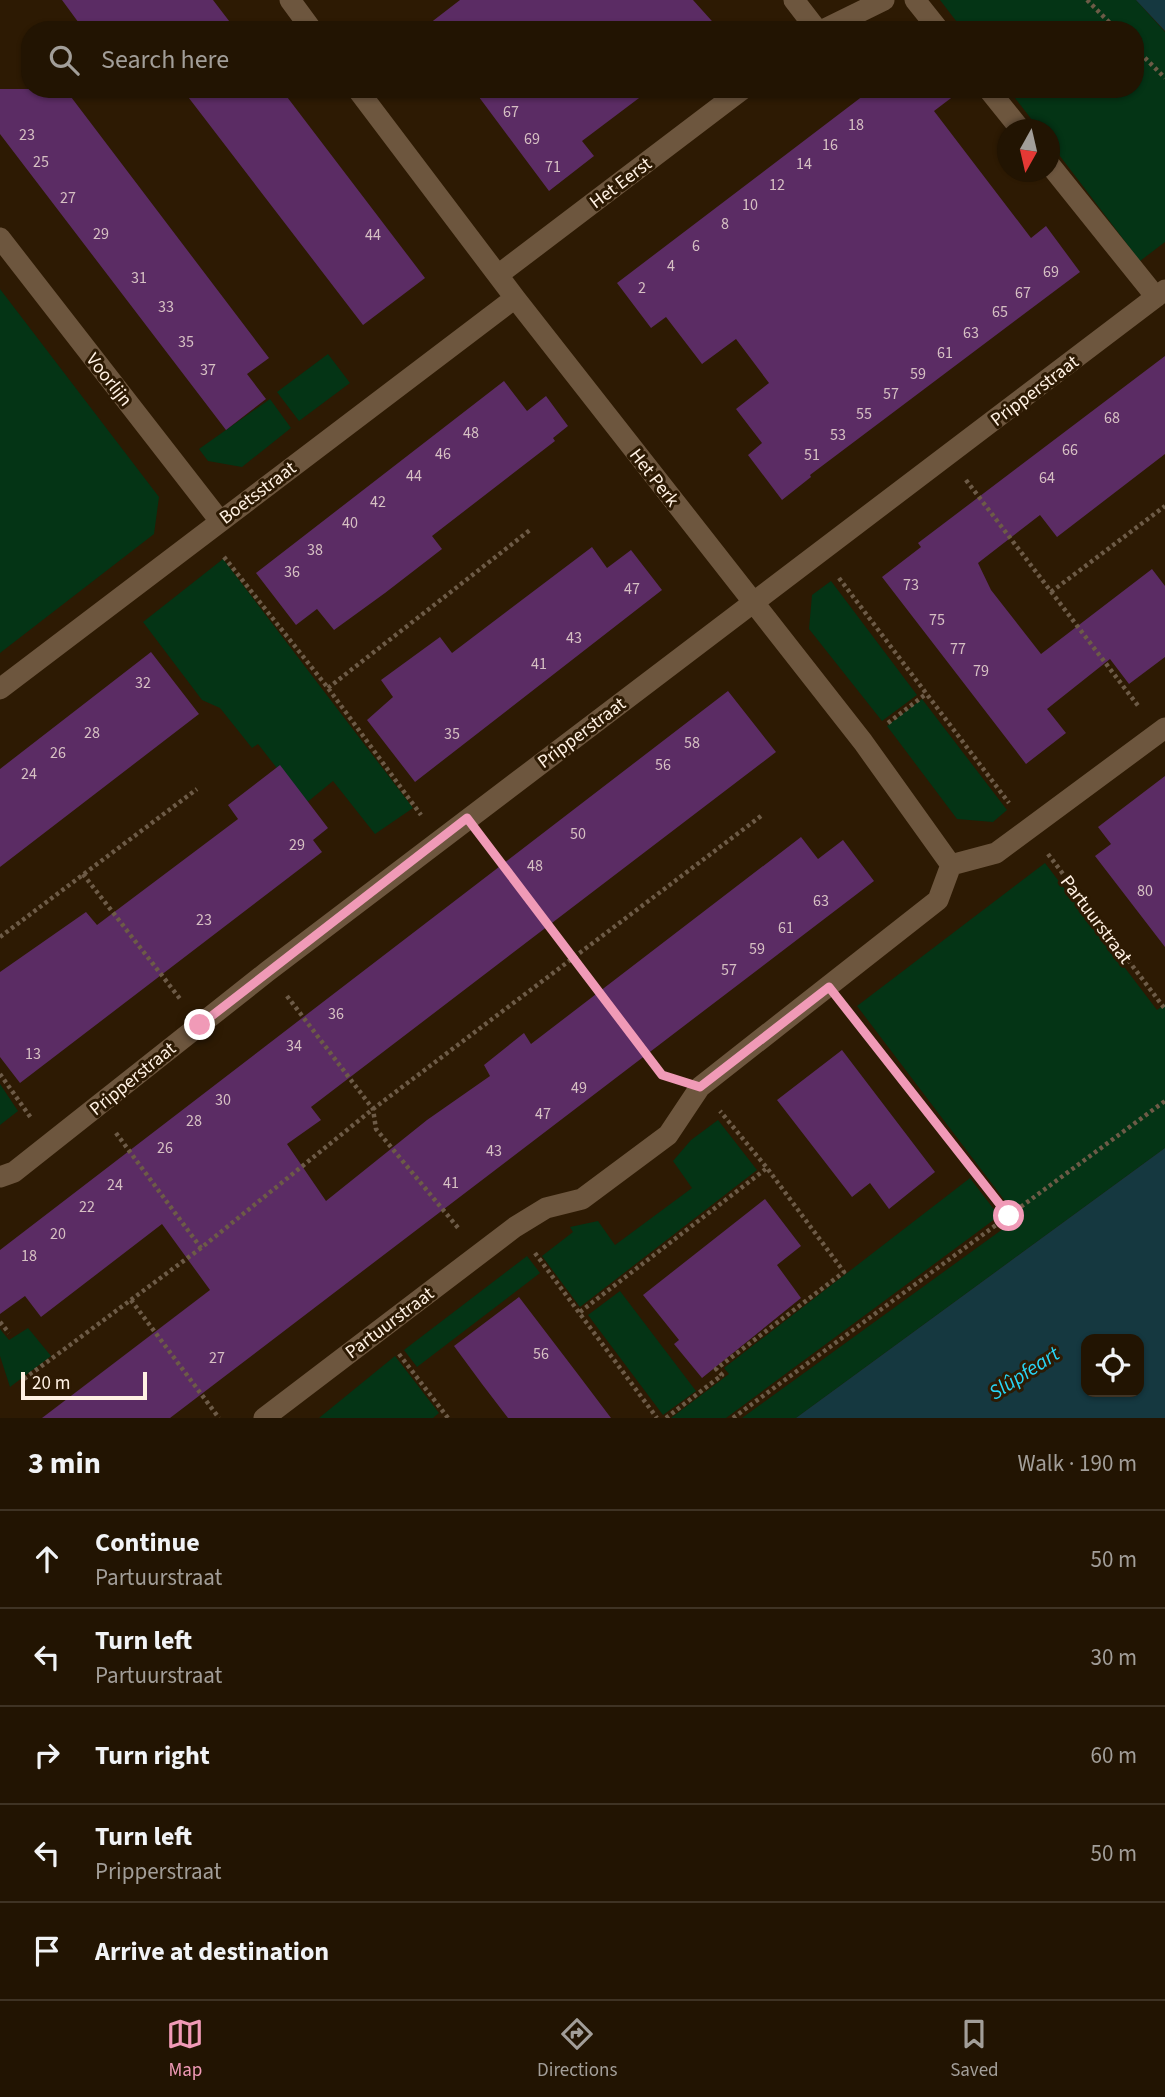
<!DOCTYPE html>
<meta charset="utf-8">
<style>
:root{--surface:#221402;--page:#2a1d0c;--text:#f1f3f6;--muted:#a29e99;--line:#3f3324;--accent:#f09ab7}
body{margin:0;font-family:"Source Sans 3",sans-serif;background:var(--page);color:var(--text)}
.controls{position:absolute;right:21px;bottom:21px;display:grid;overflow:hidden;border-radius:14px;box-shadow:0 2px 5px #0004}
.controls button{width:63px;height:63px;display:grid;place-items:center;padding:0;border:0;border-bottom:2px solid var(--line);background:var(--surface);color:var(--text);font:35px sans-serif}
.compass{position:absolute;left:997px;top:119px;width:63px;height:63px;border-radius:50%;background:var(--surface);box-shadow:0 2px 5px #0004;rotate:188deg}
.scale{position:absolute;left:21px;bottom:18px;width:126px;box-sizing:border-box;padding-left:7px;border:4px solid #fff1e3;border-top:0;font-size:19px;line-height:24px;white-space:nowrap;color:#fff1e3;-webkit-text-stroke:5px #2d1a03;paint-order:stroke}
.stop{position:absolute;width:21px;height:21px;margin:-16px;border:5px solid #f09ab7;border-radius:50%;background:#fff}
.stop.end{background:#f09ab7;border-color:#fff;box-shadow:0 2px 7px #0008}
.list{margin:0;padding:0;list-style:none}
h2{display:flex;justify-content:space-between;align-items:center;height:91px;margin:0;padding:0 28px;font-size:30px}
h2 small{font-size:23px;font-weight:400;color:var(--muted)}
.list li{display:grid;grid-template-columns:46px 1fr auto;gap:21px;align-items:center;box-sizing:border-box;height:98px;padding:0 28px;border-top:2px solid var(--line)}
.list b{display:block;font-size:26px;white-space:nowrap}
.list p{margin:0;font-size:23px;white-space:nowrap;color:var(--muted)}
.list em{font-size:23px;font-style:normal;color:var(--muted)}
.icon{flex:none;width:38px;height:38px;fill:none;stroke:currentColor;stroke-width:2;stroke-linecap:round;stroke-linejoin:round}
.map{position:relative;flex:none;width:1165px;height:1418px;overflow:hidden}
.search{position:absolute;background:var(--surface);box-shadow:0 2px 5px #0004;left:21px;right:21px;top:21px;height:77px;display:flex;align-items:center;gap:18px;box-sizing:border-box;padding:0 24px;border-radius:28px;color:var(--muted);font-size:26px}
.sheet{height:581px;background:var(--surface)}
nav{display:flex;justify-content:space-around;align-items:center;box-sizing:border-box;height:98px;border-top:2px solid var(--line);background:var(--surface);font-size:19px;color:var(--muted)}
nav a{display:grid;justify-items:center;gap:4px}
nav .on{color:var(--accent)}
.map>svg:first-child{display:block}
.green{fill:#043415}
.water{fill:#153840;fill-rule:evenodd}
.building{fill:#5b2c64}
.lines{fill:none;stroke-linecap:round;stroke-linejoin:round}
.path{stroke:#6d5b47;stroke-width:4.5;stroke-dasharray:3.5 3.5;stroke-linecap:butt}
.minor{stroke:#6d563e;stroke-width:21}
.route{stroke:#f09ab7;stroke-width:9}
.labels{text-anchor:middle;stroke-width:6;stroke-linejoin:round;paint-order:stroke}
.number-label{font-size:16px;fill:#d6c0c3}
.street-label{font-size:19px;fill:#fff1e3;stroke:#2d1a03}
.water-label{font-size:21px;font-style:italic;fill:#28d6f7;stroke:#2d1a03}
</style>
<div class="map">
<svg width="1165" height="1418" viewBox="0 0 1165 1418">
<rect width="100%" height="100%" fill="#2d1a03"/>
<!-- green -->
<path class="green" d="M940 0H1136L1165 32V242L1140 261 1050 143V130L1039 129 1008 89H1135V30H963Z
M0 289 159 497 154 534 0 653Z
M328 354 350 383 299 421 277 392Z
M270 399 291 428 242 467 208 461 199 449Z
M223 559 413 808 375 834 333 781 305 804 258 744 252 748 220 708 202 700 143 622Z
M831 581 917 695 882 721 809 629 812 595Z
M922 699 1007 810 993 822 957 819 887 726Z
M1045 863 1157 1010 1165 1004V1148L796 1418H742L1018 1218 857 1006Z
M0 1084 18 1111 0 1125Z
M718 1120 757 1170 580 1307 542 1256 573 1232 570 1227 598 1221 615 1245 692 1188 673 1161 691 1140Z
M970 1178 999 1216 726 1418H671L729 1374 724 1368Z
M527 1256 540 1273 417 1367 404 1350Z
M620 1291 696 1391 663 1415 588 1315Z
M28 1328 51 1356 10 1387 0 1356V1329L9 1340Z
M395 1356 439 1413 433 1418H319Z"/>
<!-- water -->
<path class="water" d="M1136 0H1165V32V31Z
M1165 1148V1418H796ZM1086 1339H1139V1392H1086Z"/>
<!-- building -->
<path class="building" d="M62 0H213L236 30H84Z
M460 0H693L720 30H428L425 27Z
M0 89H65L269 358 247 374 266 399 226 430 0 134Z
M182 89H281L425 278 363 325Z
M473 89H651L582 141 594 156 549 191Z
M872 89H963L934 111 1031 238 1046 226 1080 272 810 475 811 477 782 500 748 455 762 443 736 409 769 383 736 339 702 364 666 317 651 328 617 283Z
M1165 356V454L1057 537 1040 515 978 563 991 590 1041 654 1152 569 1165 586V657L1129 684 1110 659 1047 709 1066 733 1026 764 882 577 921 547 918 543Z
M504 381 527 411 546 396 568 426 553 438 555 441 432 536 442 549 385 593 334 630 317 609 296 625 256 573Z
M592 547 607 568 631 550 662 590 415 782 367 720 393 697 381 680 440 637 452 653Z
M151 652 199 714 0 867V769Z
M728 691 776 752 311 1107 321 1120 287 1144 326 1201 427 1120 490 1076 484 1065 524 1033 531 1044 801 837 818 859 843 840 874 881 170 1418H42L210 1290 162 1224 41 1317 25 1296 0 1314V1250Z
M280 765 328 828 313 840 322 852 20 1083 0 1057V972L86 912 97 925 238 819 228 805Z
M1165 776V947L1095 856 1111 844 1098 827Z
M842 1050 935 1172 889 1209 870 1183 852 1197 777 1100Z
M765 1199 801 1246 777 1265 801 1298 702 1378 674 1344 679 1340 643 1295Z
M519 1297 577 1373 611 1418H508L482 1384 454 1346Z"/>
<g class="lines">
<!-- path -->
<path class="path" d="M1087 0 1117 30
M1135 48 1165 78
M966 480 1139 707
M224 557 328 688 421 815
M839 578 1009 803
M1051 592 1165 506
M328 688 530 530
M888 723 926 694
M487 844 662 1075 668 1077
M1048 854 1165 1009
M83 874 181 1000
M0 937 197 789
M287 996 373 1109 376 1129 459 1229
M848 1010 1009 1216
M0 1074 31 1118
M116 1133 201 1248
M535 1253 657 1418
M131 1300 219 1418
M580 1312 767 1168
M0 1322 9 1333
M399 1354 448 1418
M24 1379 201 1248 373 1109 761 816
M666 1418 722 1375 716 1369 844 1272 767 1168 720 1111
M733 1418 1165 1101"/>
<!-- minor -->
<path class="minor" d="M290 0 312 30
M794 0 817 30
M915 0 939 30
M823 30 884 0
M357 89 515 298 863 742 951 865
M988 89 1021 130
M1050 165 1156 297
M0 238 220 521
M498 275 743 89
M0 689 515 298
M0 1177 14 1172 268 971 1165 290
M264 1418 515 1227 546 1208 582 1199 668 1135 700 1087 938 900 951 865 996 853 1165 728"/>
</g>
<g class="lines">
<!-- route -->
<path class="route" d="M200 1025 467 818 662 1075 700 1087 829 987 1009 1216"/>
</g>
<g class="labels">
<!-- number labels -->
<g class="number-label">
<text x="511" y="117">67</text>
<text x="856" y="130">18</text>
<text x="27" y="140">23</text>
<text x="532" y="144">69</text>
<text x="830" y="150">16</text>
<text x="41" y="167">25</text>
<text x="804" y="169">14</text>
<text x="553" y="172">71</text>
<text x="777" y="190">12</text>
<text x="68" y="203">27</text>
<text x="750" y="210">10</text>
<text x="725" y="229">8</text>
<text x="101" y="239">29</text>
<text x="373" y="240">44</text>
<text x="696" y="251">6</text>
<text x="671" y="271">4</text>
<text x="1051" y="277">69</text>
<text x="139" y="283">31</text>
<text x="642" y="293">2</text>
<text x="1023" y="298">67</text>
<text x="166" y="312">33</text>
<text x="1000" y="317">65</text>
<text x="971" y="338">63</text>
<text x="186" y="347">35</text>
<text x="945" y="358">61</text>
<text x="208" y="375">37</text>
<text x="918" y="379">59</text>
<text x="891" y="399">57</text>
<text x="864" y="419">55</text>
<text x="1112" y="423">68</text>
<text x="471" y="438">48</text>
<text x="838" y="440">53</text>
<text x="1070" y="455">66</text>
<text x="443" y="459">46</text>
<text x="812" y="460">51</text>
<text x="414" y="481">44</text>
<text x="1047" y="483">64</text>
<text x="378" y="507">42</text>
<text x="350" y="528">40</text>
<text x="315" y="555">38</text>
<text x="292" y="577">36</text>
<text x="911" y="590">73</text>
<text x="632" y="594">47</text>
<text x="937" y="625">75</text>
<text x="574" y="643">43</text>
<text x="958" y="654">77</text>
<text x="539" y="669">41</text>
<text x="981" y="676">79</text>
<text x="143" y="688">32</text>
<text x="92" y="738">28</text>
<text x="452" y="739">35</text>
<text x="692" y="748">58</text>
<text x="58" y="758">26</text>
<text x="663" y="770">56</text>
<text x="29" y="779">24</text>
<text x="578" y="839">50</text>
<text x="297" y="850">29</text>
<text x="535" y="871">48</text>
<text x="1145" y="896">80</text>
<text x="821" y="906">63</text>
<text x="204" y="925">23</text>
<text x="786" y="933">61</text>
<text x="757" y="954">59</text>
<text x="729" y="975">57</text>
<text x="336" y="1019">36</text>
<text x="294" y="1051">34</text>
<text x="33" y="1059">13</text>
<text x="579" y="1093">49</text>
<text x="223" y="1105">30</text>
<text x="543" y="1119">47</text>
<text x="194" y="1126">28</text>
<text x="165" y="1153">26</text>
<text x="494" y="1156">43</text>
<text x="451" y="1188">41</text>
<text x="115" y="1190">24</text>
<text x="87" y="1212">22</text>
<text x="58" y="1239">20</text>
<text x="29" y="1261">18</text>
<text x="541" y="1359">56</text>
<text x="217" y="1363">27</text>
</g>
<!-- street labels -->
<g class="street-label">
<text transform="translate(620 182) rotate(-37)" y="7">Het Eerst</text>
<text transform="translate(110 379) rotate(52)" y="7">Voorlijn</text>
<text transform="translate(1034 390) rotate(-37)" y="7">Pripperstraat</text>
<text transform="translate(655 477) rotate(52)" y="7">Het Perk</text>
<text transform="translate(257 492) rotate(-37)" y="7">Boetsstraat</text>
<text transform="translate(581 732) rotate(-37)" y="7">Pripperstraat</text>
<text transform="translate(1097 919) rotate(53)" y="7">Partuurstraat</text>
<text transform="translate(132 1078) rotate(-39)" y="7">Pripperstraat</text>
<text transform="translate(389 1322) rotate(-37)" y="7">Partuurstraat</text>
</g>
<!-- water labels -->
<g class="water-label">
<text transform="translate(1024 1373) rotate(-33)" y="7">Slûpfeart</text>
</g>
</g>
</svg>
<div class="controls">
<button><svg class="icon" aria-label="locate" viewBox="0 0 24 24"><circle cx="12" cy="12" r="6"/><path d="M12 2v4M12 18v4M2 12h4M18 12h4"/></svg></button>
</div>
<svg class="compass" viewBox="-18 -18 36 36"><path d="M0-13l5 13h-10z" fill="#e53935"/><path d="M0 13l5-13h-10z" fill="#a29e99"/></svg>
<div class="scale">20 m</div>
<div class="stop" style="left:1009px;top:1216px"></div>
<div class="stop end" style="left:200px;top:1025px"></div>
<div class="search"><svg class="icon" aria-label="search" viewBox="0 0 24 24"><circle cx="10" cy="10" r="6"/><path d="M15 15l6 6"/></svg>Search here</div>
</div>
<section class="sheet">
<h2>3 min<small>Walk · 190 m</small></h2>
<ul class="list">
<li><svg class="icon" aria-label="ahead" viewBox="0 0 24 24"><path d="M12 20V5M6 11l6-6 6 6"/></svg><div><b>Continue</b><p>Partuurstraat</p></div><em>50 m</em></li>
<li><svg class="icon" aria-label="left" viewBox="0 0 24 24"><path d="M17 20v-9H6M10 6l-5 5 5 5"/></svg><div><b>Turn left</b><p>Partuurstraat</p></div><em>30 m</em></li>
<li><svg class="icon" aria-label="right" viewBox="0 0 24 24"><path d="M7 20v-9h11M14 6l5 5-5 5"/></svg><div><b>Turn right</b></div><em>60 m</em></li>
<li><svg class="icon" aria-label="left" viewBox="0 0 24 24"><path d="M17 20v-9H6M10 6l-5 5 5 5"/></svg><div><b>Turn left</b><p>Pripperstraat</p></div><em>50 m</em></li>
<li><svg class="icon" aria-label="arrive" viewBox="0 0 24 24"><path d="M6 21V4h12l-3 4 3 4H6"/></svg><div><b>Arrive at destination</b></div></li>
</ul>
</section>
<nav>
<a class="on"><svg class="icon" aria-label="map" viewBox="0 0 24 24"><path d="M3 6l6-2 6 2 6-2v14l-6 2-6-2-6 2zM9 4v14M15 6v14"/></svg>Map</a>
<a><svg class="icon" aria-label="directions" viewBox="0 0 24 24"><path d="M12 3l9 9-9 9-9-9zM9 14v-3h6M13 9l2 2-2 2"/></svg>Directions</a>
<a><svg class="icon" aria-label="saved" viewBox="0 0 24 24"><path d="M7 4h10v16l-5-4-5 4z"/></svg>Saved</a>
</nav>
